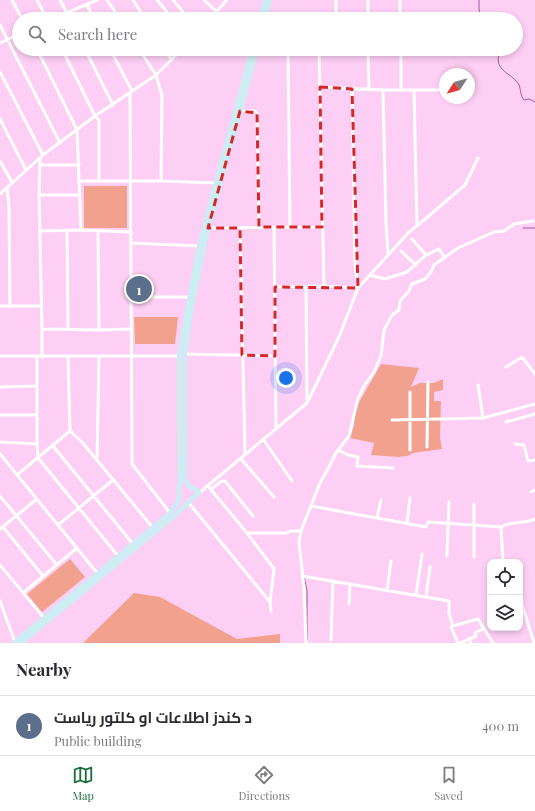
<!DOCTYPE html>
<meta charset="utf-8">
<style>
:root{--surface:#fff;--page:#f2f2f3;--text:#2b2b33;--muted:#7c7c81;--line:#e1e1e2;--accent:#1b6b3c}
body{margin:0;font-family:"Playfair Display",Cairo,serif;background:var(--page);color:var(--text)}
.controls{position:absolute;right:12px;bottom:12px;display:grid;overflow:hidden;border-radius:8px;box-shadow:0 2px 6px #0003}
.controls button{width:36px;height:36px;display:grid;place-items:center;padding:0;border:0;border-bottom:1px solid var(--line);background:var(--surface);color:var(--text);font:20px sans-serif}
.compass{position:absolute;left:439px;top:68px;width:36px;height:36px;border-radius:50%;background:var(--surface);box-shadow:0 2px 6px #0003;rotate:234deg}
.you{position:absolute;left:286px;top:378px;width:14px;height:14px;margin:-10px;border:3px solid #fff;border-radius:50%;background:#1a73e8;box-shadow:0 0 0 6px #1a73e833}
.badge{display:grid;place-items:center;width:26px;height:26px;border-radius:50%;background:var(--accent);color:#fff;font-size:13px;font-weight:700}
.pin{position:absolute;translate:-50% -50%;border:2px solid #fff;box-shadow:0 1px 4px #0006}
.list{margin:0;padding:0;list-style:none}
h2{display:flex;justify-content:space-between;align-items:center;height:52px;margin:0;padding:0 16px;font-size:17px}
h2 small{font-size:13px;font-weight:400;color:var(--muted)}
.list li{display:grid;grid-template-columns:26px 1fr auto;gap:12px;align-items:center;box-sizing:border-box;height:60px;padding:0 16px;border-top:1px solid var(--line)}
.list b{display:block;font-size:15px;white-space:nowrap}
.list p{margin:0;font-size:13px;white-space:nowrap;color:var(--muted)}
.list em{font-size:13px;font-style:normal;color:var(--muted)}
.icon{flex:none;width:22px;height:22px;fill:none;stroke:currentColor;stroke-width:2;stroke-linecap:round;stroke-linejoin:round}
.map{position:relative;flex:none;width:535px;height:643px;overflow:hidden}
.search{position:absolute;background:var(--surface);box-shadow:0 2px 6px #0003;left:12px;right:12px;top:12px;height:44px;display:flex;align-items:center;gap:10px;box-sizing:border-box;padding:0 14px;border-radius:22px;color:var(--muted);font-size:15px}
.sheet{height:112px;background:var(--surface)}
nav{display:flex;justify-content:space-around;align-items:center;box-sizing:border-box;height:56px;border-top:1px solid var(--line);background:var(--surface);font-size:11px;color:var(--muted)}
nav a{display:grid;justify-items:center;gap:2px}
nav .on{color:var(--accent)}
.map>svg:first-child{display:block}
.green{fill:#f3a18f}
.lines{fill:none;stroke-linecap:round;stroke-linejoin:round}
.stream{stroke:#a85a9c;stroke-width:1}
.minor{stroke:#fff;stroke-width:3}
.secondary{stroke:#cbeef4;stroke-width:4.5}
.marked{fill:none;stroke:#d62828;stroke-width:3;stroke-dasharray:8 5;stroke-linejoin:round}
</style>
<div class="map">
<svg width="535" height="643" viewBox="0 0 535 643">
<rect width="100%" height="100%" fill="#fecff5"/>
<!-- green -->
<path class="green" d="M84 186H127V228H84Z
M134 317H178L175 344H135Z
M381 364 419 368 411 387 420 383H434L443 379V390L434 392V401H441L440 437 442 449 413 453 407 456 399 457 371 455 374 443 350 438 354 426 355 414 358 404Z
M70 559 85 577 42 612 27 594Z
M134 593 160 597 237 639 280 634V643H83Z"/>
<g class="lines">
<!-- stream -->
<path class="stream" d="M479 0V10L483 19
M498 49 500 52C492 71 513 73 519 85 521 90 520 95 524 100L529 99 535 102
M523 228H535
M304 577 307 590V640"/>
<!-- minor -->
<path class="minor" d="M12 0 22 19
M37 0 47 19
M60 0 70 19
M107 0 120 19
M133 0 145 19
M157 0 173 19
M173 0 189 19
M204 0 217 12
M336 0V19
M368 0V19
M400 0V19
M87 5 94 19
M52 19 97 0
M210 19 227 0
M0 25 60 143
M0 43 19 34
M37 49 77 130 81 230
M62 49 95 116 99 120V181
M85 49 113 105
M110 49 132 91
M139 49 156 75 162 96 161 181
M164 49 172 60
M288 49 290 228
M319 49 324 286
M368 49 369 90
M401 49V90
M0 72 43 155
M320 87 383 90H445
M383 90 386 222 388 254
M414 90 417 226
M130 93 132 464 170 513
M240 111H255L257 113 259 227
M0 119 26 170
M40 158 39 195 42 329 99 330 131 329
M0 161 12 182
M40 165H79
M80 181H161L216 183
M7 188 9 205 10 306
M0 194 43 155 95 116 156 75 182 49
M39 195H79
M274 227 276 429
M208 228 322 227
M240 228 245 455
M67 230 68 329
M41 231 81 230 130 232
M98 231 99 330
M412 239 426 255
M131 243 199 246
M401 251 416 265
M370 275 385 279 407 272 426 255 439 249 444 257
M275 287 324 286 358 288 355 266 352 89
M306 287 307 401
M131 297H189
M0 306H41
M185 354 275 356
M0 356H179
M42 357V329
M68 357 70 431 82 442 153 528
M506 367 522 357 535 374
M478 385 483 418
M0 387 37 386
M0 415H37
M392 420 483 418 535 404
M506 422 535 414
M263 439 292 481
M0 442 37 444V357
M37 444 38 458 118 556
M515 444 524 445 528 461 535 460
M53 446 133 544
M427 447 428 382
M338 450 348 455 358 457 357 466 393 468
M410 450V392
M0 454 98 574
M241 459 274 497
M97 461 99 357
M17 475 70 431
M208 486 247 533 274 569 270 602 271 611
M211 489 222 481H225L253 516
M531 492 535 490
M199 493 307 403 339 337 358 288 409 232 417 226 465 185 478 158
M0 496 57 565
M188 502 270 602
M311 506 426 527 428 522 501 527C511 521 524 524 535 519
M377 518 381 500
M407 523 410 498
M58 525 113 480
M3 527 43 576
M501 527 503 562
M0 529 37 499
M247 533H286L291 531H301
M447 556 449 502
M474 557V504
M0 565 44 618
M302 576 449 601V613L453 626 478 619 493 643
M387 591 391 561
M23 593 77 548
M416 595 422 554
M426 597 430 567
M0 601 15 642
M520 601H521L534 643
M349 604 350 584
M453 626 451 627 458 643
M469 639 476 636 475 633 484 628
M331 640 333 581
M306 643 304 588 299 542 301 531 320 483 329 467 336 453 349 436 358 398 364 386 374 372 381 356 384 330 392 315 399 310 400 301 409 291 412 284 425 279 431 272 434 265 458 248 494 232 504 231 514 224 533 221
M460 643 469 639 471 643"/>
<!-- secondary -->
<path class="secondary" d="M260 19 265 0
M265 19 270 0
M14 643 170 513 178 502 180 480 179 356 199 246 252 49
M21 643 172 518 199 492 198 491 189 486 185 480V354L191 310 208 228 257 49"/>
</g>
<!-- marked area -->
<path class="marked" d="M320 87 352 89 358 288 275 287V356L242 355 240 228H208L240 111 257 113 259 227H322Z"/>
</svg>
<div class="controls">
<button><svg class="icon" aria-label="locate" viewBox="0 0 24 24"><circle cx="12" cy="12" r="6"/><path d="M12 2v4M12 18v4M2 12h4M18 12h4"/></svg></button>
<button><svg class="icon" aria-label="layers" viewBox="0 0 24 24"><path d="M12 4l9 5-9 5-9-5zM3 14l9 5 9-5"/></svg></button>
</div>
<svg class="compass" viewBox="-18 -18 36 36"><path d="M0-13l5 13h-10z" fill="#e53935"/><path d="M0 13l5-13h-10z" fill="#7c7c81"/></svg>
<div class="you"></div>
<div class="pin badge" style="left:139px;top:289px;background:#5c6f8a">1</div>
<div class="search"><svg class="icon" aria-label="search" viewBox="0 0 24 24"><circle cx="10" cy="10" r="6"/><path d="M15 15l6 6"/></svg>Search here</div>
</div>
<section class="sheet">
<h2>Nearby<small></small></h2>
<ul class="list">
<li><span class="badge" style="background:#5c6f8a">1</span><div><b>د کندز اطلاعات او کلتور ریاست</b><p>Public building</p></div><em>400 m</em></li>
</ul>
</section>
<nav>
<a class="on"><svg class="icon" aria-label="map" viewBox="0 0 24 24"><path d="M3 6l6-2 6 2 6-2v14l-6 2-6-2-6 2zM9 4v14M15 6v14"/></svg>Map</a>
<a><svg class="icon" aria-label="directions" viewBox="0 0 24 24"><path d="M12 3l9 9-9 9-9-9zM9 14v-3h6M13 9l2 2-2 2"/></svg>Directions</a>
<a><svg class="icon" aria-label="saved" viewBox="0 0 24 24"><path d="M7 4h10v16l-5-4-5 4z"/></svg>Saved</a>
</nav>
